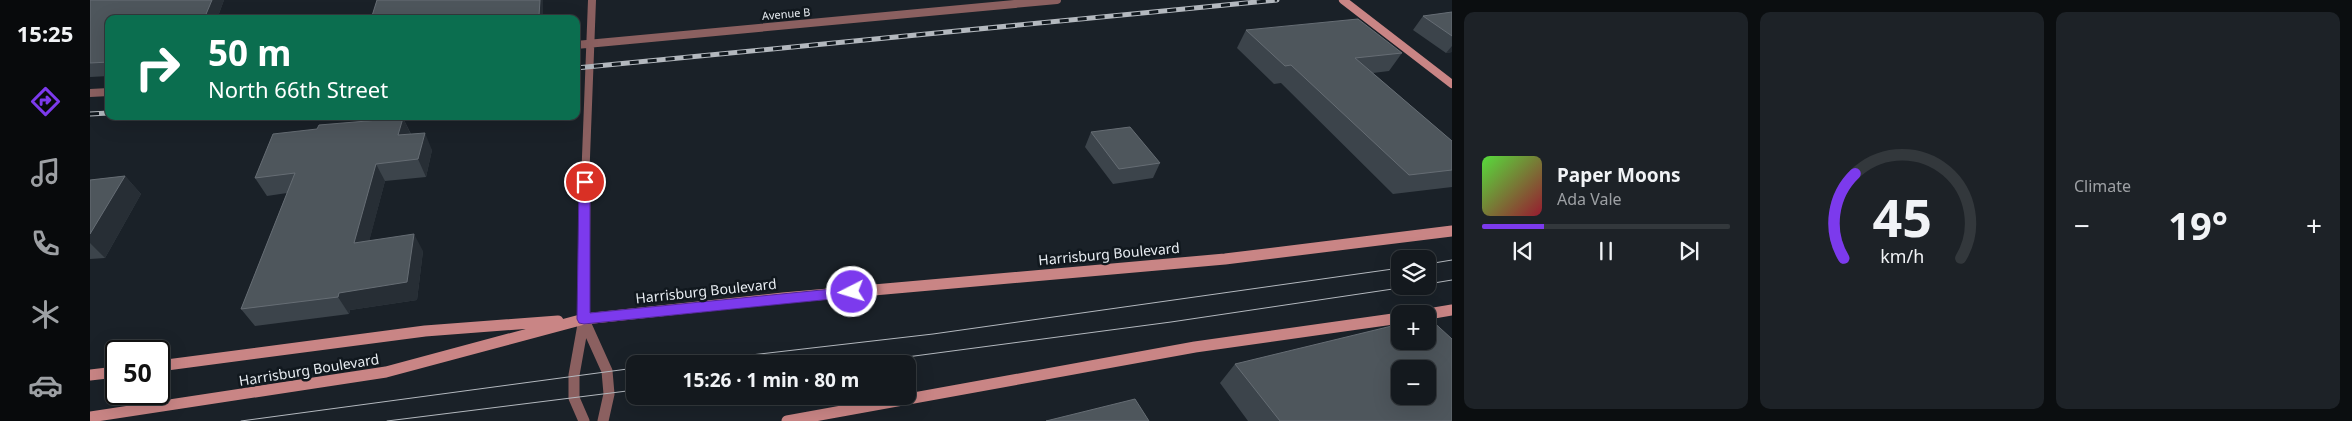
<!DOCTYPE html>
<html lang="en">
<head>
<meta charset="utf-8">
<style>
	:root { --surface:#14191e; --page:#1d2227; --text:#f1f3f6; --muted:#9da0a4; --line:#33383c; --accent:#7c3aed }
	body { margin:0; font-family:"Noto Sans",sans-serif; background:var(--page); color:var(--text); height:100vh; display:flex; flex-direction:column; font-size:19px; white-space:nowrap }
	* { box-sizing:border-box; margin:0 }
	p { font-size:16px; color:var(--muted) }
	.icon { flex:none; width:28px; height:28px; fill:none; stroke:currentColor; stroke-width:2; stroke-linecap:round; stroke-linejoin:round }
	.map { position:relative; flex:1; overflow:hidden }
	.panel { display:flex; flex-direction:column; gap:12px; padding:12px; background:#0b0e10; width:900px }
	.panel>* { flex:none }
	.hud { position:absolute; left:15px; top:15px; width:475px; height:105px; border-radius:10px; box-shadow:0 5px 20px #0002,0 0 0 1px var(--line); background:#0b6e4f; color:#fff; overflow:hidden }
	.tools { position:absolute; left:1301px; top:250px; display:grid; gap:10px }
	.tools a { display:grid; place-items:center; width:45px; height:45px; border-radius:10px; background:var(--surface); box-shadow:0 5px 20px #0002,0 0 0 1px var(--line); font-size:25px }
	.speed { position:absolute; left:15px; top:340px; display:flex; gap:10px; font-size:25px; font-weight:700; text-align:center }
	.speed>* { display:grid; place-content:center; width:65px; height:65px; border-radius:50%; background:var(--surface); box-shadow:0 5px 20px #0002,0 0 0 1px var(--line); line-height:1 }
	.speed .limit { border:2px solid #111; border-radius:8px; background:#fff; color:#111 }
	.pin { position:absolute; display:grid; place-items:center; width:42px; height:42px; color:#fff; margin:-21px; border:2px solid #fff; border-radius:50%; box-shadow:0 1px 5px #0007 }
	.me { position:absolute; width:55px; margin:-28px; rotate:265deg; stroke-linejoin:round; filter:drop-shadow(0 0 4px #0008) }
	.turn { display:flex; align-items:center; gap:18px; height:105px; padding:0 20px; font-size:22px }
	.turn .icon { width:65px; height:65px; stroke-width:2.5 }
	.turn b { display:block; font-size:35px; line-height:42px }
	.big { font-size:38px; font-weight:700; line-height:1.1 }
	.panel .card { flex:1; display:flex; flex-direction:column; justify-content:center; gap:8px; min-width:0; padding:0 18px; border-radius:10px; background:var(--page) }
	.panel .dial { align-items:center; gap:0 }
	.dial svg { height:130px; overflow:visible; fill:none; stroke:var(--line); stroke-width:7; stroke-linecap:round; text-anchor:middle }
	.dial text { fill:var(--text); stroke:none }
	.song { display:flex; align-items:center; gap:15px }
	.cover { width:60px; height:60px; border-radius:8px; background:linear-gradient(135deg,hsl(110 70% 55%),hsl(350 70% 35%)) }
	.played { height:5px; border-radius:2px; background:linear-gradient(90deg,var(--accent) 25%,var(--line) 25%) }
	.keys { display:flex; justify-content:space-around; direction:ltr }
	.heat { display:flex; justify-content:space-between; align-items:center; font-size:28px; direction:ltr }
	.panel .tiles { flex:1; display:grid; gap:12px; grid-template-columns:repeat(3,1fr) }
	.trip { position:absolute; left:536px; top:355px; width:290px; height:50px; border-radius:10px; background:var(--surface); box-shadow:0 5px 20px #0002,0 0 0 1px var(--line); font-weight:700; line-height:50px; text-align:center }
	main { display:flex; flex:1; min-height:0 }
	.dock { display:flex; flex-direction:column; width:90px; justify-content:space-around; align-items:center; background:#080a0c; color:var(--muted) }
	.dock .icon { width:35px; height:35px }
	.dock .active { color:var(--accent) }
	.dock b { font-size:22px; color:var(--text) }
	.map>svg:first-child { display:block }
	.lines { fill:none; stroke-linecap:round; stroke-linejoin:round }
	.street-far1 { stroke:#8b6060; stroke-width:8 }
	.street { stroke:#8b6060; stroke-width:11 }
	.secondary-far1 { stroke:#c98585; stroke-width:8 }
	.secondary { stroke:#c98585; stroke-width:11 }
	.tram { stroke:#b3b8be; stroke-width:1 }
	.rail-casing { stroke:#b3b8be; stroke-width:5 }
	.rail { stroke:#11181e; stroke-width:3; stroke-dasharray:9; stroke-linecap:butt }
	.wall { fill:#3c444b }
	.shaded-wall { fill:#272e35 }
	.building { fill:#4e565c; stroke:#666d74; fill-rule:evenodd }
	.route { fill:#7c3aed; stroke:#51269a }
	.labels { text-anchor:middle; stroke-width:5; stroke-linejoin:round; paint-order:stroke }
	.far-street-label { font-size:11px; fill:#e7ecf1; stroke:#11181e }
	.street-label { font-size:14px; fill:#e7ecf1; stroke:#11181e }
</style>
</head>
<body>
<main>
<nav class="dock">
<b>15:25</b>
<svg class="icon active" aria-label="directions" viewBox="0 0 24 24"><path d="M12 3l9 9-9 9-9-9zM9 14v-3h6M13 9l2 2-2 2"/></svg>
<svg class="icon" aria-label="music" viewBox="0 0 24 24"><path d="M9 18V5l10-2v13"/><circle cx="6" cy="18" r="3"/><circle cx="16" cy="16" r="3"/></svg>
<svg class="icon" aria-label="phone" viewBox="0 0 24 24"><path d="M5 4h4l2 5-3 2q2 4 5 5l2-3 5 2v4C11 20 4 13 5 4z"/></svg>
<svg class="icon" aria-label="climate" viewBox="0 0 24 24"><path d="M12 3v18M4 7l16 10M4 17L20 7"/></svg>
<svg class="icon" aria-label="car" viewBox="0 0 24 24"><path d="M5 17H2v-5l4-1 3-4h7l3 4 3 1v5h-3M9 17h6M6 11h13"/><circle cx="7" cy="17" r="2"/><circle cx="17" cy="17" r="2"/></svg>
</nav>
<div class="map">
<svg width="1362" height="421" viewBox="0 0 1362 421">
	<rect width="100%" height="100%" fill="#1a2128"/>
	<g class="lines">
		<path class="street-far1" d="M 486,45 L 967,0
			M 0,93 L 19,92
			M 495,183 L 502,0"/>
		<path class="street" d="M 494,320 L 517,371 L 519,394 L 513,421
			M 494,421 L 484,398 L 484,375 L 494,319 L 495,181"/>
		<path class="secondary-far1" d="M 1253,0 L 1362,84"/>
		<path class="secondary" d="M 1338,314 L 1362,310
			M 69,366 L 335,331 L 468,321
			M 0,375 L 26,372
			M 0,417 L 296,372 L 494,319 L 693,298 L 1135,259 L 1362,231
			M 697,421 L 1105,347 L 1310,318"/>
		<path class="tram" d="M 1338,264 L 1362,260
			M 1338,284 L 1362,280
			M 583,364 L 843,334 L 1310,268
			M 764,364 L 1081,322 L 1323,286
			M 151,421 L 545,368
			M 297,421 L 545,390"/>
		<defs>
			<path id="rail" d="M 486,68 L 1187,0
				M 0,114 L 19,113"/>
		</defs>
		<use href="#rail" class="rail-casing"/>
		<use href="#rail" class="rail"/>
	</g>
	<path class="wall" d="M 0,0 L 134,0 L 127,19 L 19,19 L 19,76 L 0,77 Z
		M 287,0 L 453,0 L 453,19 L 281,19 Z
		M 1362,12 L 1362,52 L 1356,53 L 1323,30 L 1333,16 Z
		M 1156,30 L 1312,53 L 1299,71 L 1283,73 L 1362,141 L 1362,187 L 1303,194 L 1191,83 L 1184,84 L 1147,48 Z
		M 313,118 L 321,134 L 342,150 L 336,177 L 295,181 L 279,241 L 333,251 L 327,300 L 260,310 L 259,314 L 165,326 L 151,309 L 197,193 L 177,196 L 165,178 L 227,129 Z
		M 1001,132 L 1070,163 L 1063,178 L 1023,184 L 995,147 Z
		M 35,176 L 51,194 L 15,258 L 0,259 L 0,180 Z
		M 1145,364 L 1362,421 L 1158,421 L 1130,383 Z"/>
	<path class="shaded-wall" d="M 122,0 L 134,0 L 127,19 L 114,19 Z
		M 450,0 L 453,0 L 453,19 L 450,19 L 449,16 Z
		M 1362,46 L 1362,52 L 1356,53 Z
		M 313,118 L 321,135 L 308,135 Z
		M 335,133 L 342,150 L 336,177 L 328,159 Z
		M 286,164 L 295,181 L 274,261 L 264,243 Z
		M 35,176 L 51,194 L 15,258 L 0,243 L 0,234 Z
		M 324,234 L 333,251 L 327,300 L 260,310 L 259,314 L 248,297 L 249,293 Z"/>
	<path class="building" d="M 0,0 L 122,0 L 114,19 L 19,19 L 19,62 L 0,63 Z
		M 287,0 L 450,0 L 449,16 L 416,19 L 281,19 Z
		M 1362,12 L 1362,36 L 1333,16 Z
		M 1268,19 L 1312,53 L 1265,58 L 1362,141 L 1362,170 L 1319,175 L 1201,65 L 1195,66 L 1156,30 Z
		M 313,118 L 308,135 L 335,133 L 328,159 L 286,164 L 264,243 L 324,234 L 317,282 L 249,293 L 248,297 L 151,309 L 205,173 L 165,178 L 183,134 L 227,129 L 229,125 Z
		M 1040,127 L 1070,163 L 1029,169 L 1001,132 Z
		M 35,176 L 0,234 L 0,180 Z
		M 1338,317 L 1362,339 L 1362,421 L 1190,421 L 1145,364 L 1310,324 L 1310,341 L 1338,341 ZM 1310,369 L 1338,369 L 1338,396 L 1310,396 Z
		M 1045,399 L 1059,421 L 956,421 Z"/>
	<path class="route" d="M 495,178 L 500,182 L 500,313 L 762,287 L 768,292 L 762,297 L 494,324 L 489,323 L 487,319 L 489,182 Z"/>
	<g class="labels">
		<g class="far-street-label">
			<text transform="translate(696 14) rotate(-5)" y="4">Avenue B</text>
		</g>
		<g class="street-label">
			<text transform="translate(1019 254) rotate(-5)" y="5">Harrisburg Boulevard</text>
			<text transform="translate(616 291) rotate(-6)" y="5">Harrisburg Boulevard</text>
			<text transform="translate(219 370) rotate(-9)" y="5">Harrisburg Boulevard</text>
		</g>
	</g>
</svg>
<div class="tools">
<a><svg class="icon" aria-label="layers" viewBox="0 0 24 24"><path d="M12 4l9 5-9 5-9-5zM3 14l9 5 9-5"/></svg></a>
<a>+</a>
<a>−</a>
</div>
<div class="speed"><div class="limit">50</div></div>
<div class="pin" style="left:495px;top:182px;background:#d93025"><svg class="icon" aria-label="arrive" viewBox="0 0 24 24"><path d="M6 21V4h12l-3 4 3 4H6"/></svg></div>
<svg class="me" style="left:762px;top:292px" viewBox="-20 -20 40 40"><circle r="17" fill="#7c3aed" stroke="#fff" stroke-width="3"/><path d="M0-11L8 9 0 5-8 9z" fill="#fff"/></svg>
<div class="trip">15:26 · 1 min · 80 m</div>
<div class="hud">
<div class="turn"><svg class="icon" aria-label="right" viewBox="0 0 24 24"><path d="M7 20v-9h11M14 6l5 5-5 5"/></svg><div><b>50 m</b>North 66th Street</div></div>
</div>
</div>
<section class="panel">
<div class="tiles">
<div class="card">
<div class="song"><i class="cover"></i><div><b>Paper Moons</b><p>Ada Vale</p></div></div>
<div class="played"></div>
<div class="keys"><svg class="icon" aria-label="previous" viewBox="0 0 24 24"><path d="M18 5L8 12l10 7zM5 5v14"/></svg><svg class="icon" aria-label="pause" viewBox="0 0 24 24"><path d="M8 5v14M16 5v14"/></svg><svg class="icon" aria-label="next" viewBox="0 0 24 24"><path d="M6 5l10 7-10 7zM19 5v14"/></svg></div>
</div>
<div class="card dial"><svg viewBox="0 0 100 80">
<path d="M14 69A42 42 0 1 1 86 69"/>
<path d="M14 69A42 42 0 0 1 21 17" stroke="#7c3aed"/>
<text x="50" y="56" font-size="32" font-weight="700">45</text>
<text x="50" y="72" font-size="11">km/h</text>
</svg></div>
<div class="card"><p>Climate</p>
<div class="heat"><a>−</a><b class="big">19°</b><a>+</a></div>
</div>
</div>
</section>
</main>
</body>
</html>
